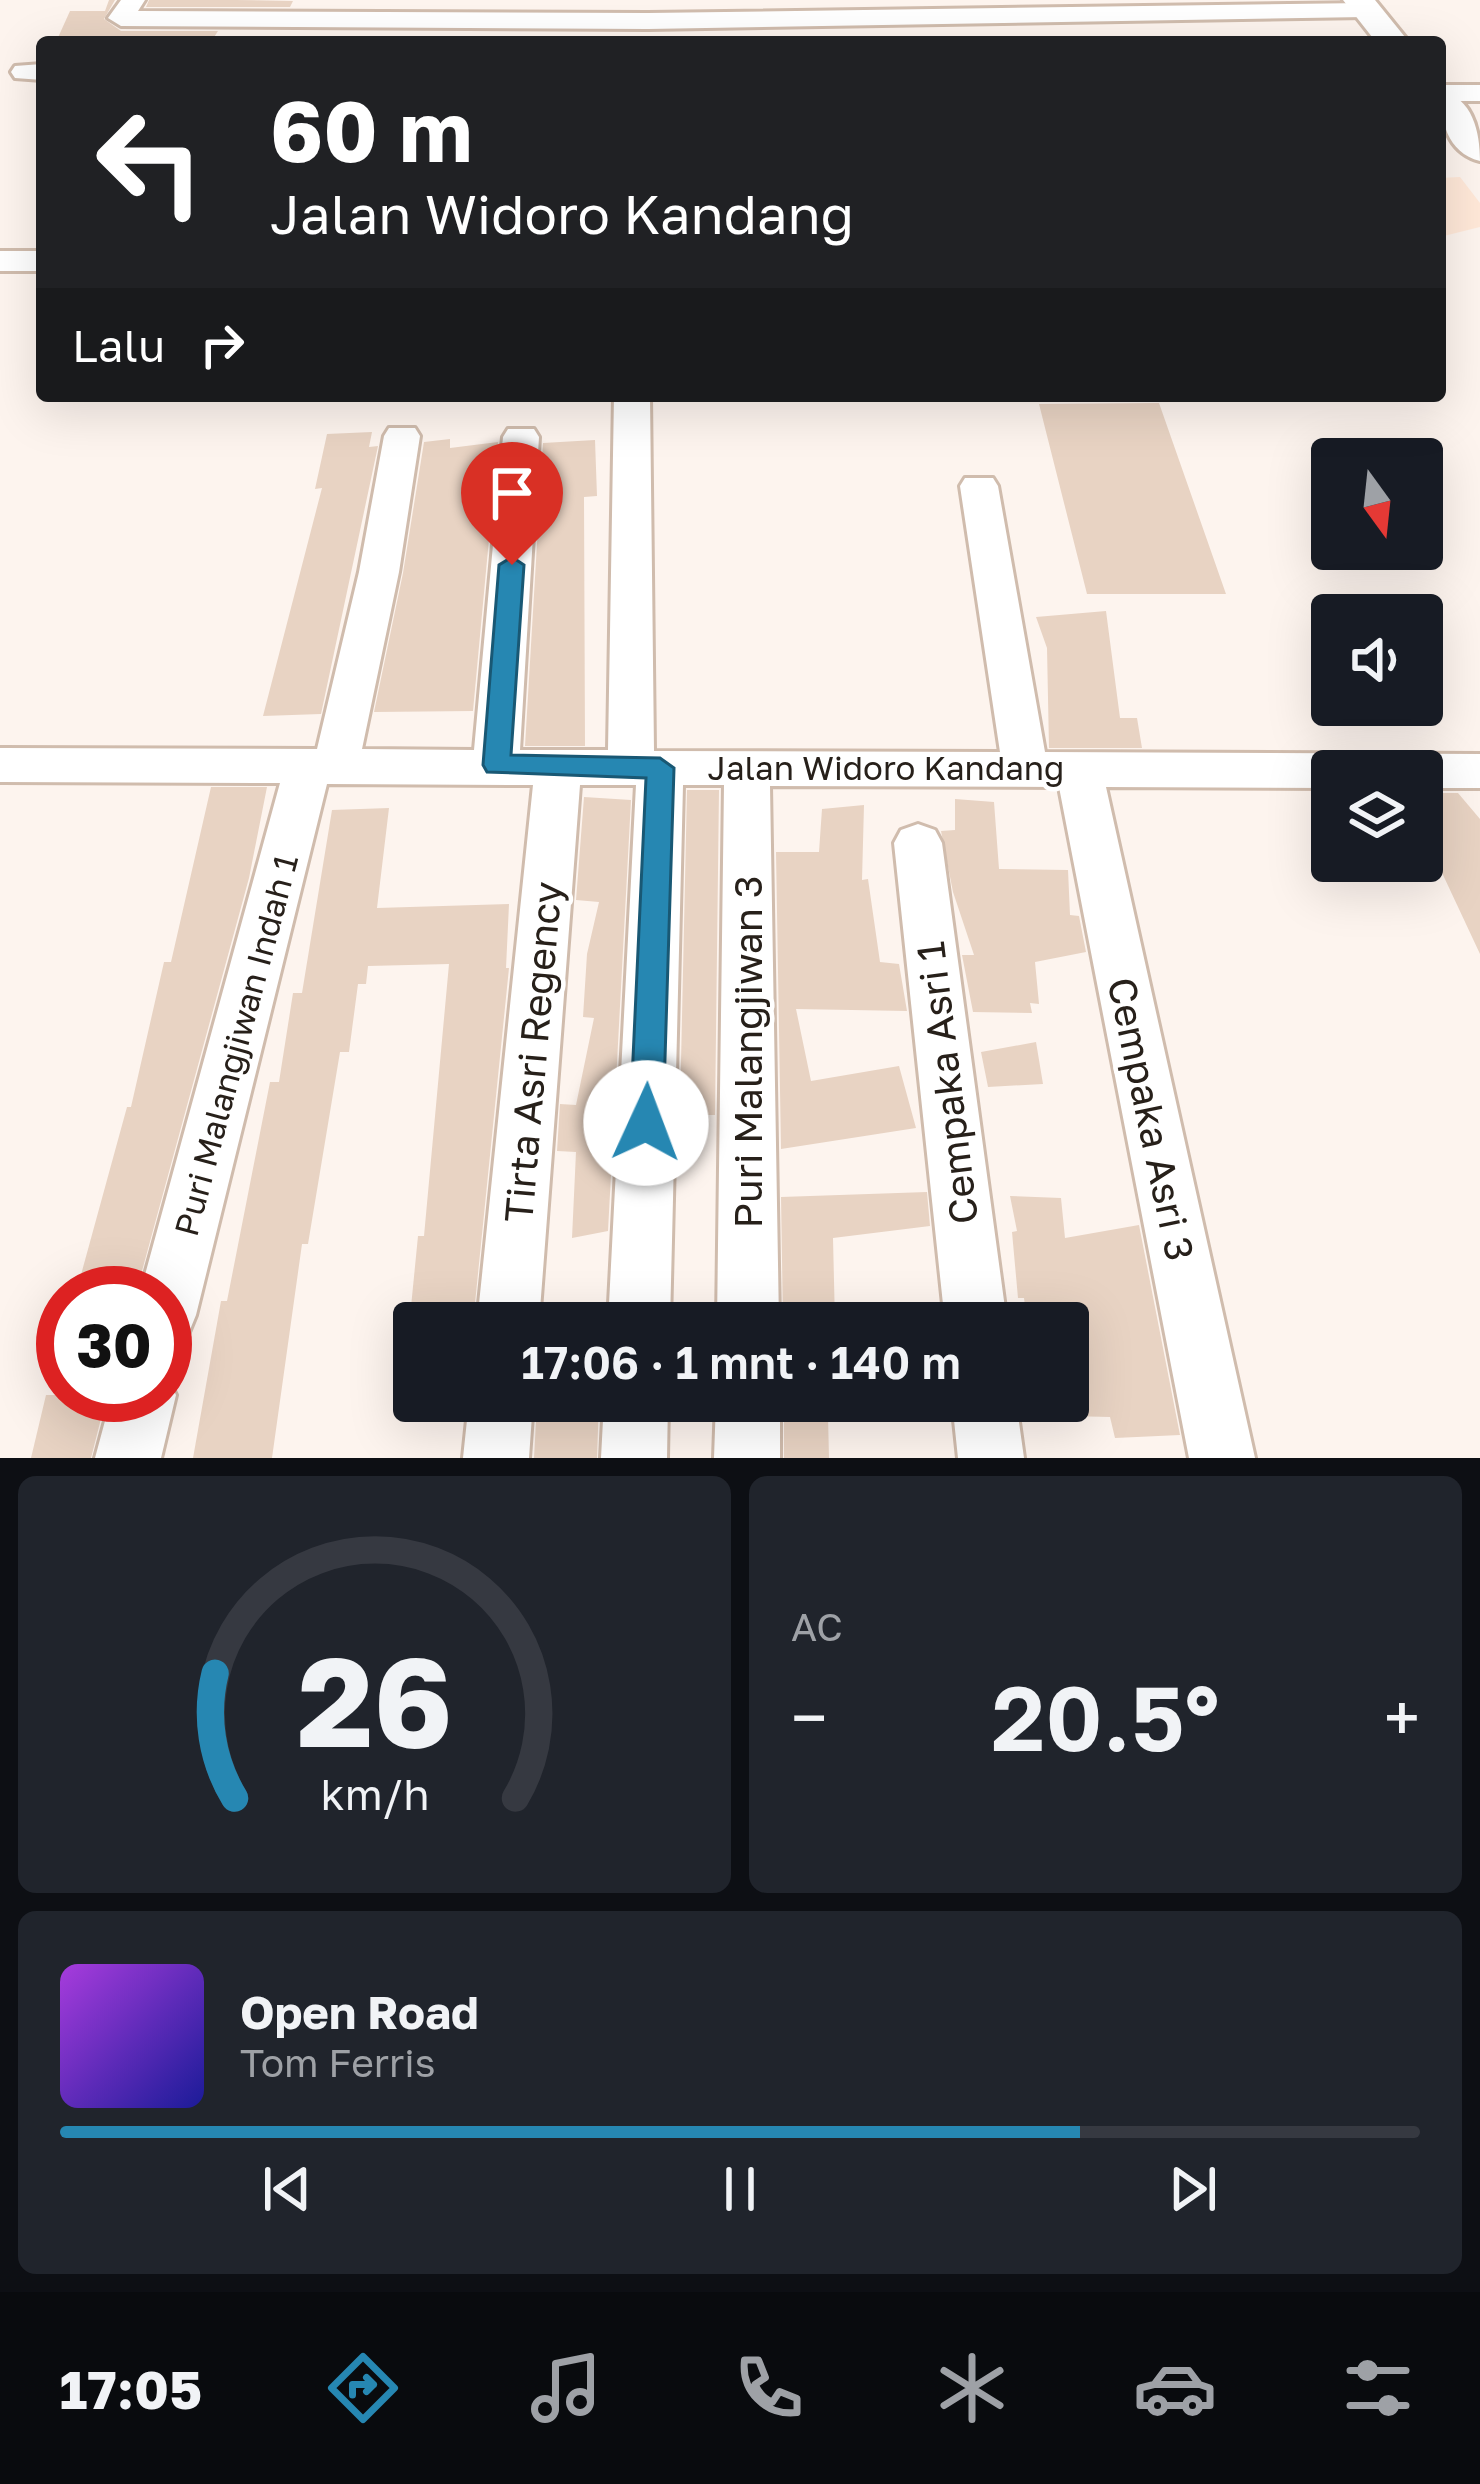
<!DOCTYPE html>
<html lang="id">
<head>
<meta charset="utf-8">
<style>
	:root { --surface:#171b24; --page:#20242c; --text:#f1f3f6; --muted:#9ea1a6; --line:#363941; --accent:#2687b2 }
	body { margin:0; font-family:"Golos Text",sans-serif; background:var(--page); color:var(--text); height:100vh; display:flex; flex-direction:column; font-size:45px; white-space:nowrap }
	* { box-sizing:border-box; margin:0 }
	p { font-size:39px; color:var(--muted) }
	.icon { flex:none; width:66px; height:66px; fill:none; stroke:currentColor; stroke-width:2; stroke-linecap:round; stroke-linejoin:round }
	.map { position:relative; height:1458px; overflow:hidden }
	.panel { display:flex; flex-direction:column; gap:18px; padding:18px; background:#0d0f14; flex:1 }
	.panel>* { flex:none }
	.top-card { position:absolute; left:36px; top:36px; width:1410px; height:366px; border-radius:12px; box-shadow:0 12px 48px #0002; background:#202124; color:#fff; overflow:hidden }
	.needle { width:78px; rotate:165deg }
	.buttons { position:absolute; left:1311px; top:438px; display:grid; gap:24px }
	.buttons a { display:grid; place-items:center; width:132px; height:132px; border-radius:12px; background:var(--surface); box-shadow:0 12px 48px #0002; font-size:60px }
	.speed { position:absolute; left:36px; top:1266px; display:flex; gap:24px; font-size:60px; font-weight:700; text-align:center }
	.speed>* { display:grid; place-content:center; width:156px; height:156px; border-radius:50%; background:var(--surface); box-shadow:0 12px 48px #0002; line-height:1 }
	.speed .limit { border:18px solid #d22; background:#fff; color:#111 }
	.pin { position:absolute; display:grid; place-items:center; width:102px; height:102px; color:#fff; margin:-123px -51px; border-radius:50% 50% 50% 0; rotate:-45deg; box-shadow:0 0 12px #0007 }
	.pin .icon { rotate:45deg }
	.me { position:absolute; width:132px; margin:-66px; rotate:2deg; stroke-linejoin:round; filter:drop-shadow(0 0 9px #0008) }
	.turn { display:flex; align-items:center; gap:42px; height:252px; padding:0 36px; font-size:54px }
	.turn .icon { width:156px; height:156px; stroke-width:2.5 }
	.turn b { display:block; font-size:84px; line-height:102px }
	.then { display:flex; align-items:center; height:114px; padding:0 36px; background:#0003; gap:24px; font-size:45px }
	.big { font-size:90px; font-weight:600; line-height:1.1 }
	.panel .tile { flex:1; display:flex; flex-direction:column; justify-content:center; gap:18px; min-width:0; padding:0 42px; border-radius:18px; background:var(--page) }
	.panel .dial { align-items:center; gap:0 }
	.dial svg { height:312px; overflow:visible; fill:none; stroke:var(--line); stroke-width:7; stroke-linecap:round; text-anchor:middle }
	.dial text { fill:var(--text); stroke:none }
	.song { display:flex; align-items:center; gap:36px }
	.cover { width:144px; height:144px; border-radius:18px; background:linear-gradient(135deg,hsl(280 70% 55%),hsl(240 70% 35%)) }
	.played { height:12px; border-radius:6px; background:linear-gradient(90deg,var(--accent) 75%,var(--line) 75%) }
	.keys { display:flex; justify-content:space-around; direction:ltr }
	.heat { display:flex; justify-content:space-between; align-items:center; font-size:66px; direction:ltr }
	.panel .tiles { flex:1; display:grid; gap:18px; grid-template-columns:1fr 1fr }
	.tile:last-child { grid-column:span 2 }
	.trip { position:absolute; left:393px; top:1302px; width:696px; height:120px; border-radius:12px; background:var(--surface); box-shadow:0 12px 48px #0002; font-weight:600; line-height:120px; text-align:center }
	.tabs { display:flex; height:192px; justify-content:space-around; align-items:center; background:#090b0e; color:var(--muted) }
	.tabs .icon { width:84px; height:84px }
	.tabs .current { color:var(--accent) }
	.tabs b { font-size:54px; color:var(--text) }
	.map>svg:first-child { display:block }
	.built { fill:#ffe8d8 }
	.building { fill:#e8d3c3 }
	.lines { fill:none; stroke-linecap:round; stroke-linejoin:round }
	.minor-casing { stroke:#d0bcad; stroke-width:6 }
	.major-casing { stroke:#d0bcad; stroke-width:6 }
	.minor { fill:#fff; fill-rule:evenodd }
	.major { fill:#fff; fill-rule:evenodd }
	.route { fill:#2687b2; stroke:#195874; stroke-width:3 }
	.labels { text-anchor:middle; stroke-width:9; stroke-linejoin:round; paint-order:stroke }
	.street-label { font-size:33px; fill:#27201a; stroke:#fff }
	.near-street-label { font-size:39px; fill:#27201a; stroke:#fff }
</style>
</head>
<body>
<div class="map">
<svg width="1480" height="1458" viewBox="0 0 1480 1458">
	<rect width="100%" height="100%" fill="#fdf4ee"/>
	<path class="built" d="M 1460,177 L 1480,203 L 1480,227 L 1440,237 L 1440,178 Z"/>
	<path class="building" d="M 109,0 L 115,0 L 104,19 L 121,31 L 237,31 L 218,31 L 211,42 L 56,42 L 70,11 L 105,11 Z
		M 149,0 L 235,0 L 293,1 L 290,7 L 146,7 Z
		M 1159,403 L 1226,594 L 1087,594 L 1039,404 Z
		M 372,432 L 369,447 L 378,446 L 321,714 L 263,716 L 322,488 L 315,489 L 327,434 Z
		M 450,439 L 450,448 L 498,442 L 473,711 L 374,712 L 403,573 L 424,442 Z
		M 595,440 L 597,496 L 584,497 L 585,746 L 525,746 L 543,443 Z
		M 1106,611 L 1120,718 L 1137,718 L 1142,748 L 1049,748 L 1047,648 L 1036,617 Z
		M 211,787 L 267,787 L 249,878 L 136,1293 L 76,1293 L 127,1107 L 131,1107 L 164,962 L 171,962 Z
		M 687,790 L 719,790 L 715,1115 L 703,1115 L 698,1154 L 679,1153 Z
		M 1422,793 L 1458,793 L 1480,819 L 1480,954 L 1422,830 Z
		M 584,797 L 631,800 L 608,1231 L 572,1238 L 576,1152 L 557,1151 L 560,1104 L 576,1105 L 594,1018 L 583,1017 L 587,954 L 599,902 L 576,900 Z
		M 955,799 L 994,802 L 999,869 L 1068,870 L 1070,915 L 1079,916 L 1086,952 L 1035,962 L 1039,1004 L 1030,1003 L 1032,1013 L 973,1012 L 962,955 L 974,955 L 953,892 L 941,831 L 955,830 Z
		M 864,805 L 862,880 L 868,879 L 880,962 L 899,964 L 907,1011 L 796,1009 L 811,1081 L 899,1066 L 916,1128 L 781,1149 L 776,852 L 819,852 L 822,809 Z
		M 389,808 L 377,908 L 509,904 L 506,968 L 509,968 L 474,1313 L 410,1317 L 418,1236 L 424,1236 L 449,964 L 368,966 L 366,984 L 358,984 L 349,1052 L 340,1052 L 308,1244 L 302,1244 L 272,1458 L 193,1458 L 221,1301 L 227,1301 L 270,1082 L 279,1082 L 293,993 L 302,993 L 332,810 Z
		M 1036,1042 L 1043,1084 L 988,1087 L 981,1052 Z
		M 927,1192 L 930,1226 L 833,1238 L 835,1323 L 783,1323 L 781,1197 Z
		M 1010,1196 L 1061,1198 L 1065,1238 L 1139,1225 L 1180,1435 L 1115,1438 L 1110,1417 L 1068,1416 L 1068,1323 L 1027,1323 L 1024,1298 L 1018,1298 L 1012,1232 L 1017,1231 Z
		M 46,1395 L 107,1395 L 91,1458 L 31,1458 Z
		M 599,1401 L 597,1458 L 534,1458 L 537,1403 Z
		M 784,1416 L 828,1416 L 829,1458 L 784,1458 Z"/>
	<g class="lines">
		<defs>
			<path id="minor" d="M 121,0 L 145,0 L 138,11 L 648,13 L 1366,3 L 1378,10 L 1366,17 L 648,29 L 121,26 L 108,18 Z
				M 42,64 L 42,80 L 15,78 L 11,72 L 15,66 Z
				M 1440,85 L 1480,85 L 1480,101 L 1440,101 Z
				M 0,251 L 42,251 L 42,271 L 0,271 Z
				M 614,396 L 650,396 L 654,751 L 1000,752 L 960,486 L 965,478 L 993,478 L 998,486 L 1045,752 L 1480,754 L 1480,788 L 1422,788 L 1422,771 L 1332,771 L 1332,788 L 1106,787 L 1255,1458 L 1189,1458 L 1059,787 L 770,786 L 779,1323 L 717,1323 L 724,785 L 683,785 L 670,1323 L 608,1323 L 636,785 L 580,785 L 539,1323 L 477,1323 L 533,785 L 327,784 L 196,1315 L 187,1337 L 165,1346 L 165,1293 L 140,1293 L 280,783 L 0,782 L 0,748 L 317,749 L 359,572 L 384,436 L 389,428 L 415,428 L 420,436 L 399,572 L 362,749 L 474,750 L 503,437 L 508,429 L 534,429 L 539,437 L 520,750 L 608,750 Z
				M 918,824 L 935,830 L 942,843 L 1007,1323 L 945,1323 L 894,843 L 901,830 Z
				M 165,1372 L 176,1395 L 161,1458 L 95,1458 L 112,1395 L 165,1395 Z
				M 469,1401 L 533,1401 L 529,1458 L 463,1458 Z
				M 604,1401 L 668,1401 L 667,1458 L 601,1458 Z
				M 716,1401 L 780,1401 L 780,1458 L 714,1458 Z
				M 952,1401 L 1016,1401 L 1024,1458 L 958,1458 Z"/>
			<path id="major" d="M 1343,0 L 1375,0 L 1409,42 L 1376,42 Z
				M 1440,90 C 1473,98 1480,132 1480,161 C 1447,153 1440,119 1440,90 Z"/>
		</defs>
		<use href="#minor" class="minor-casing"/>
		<use href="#major" class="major-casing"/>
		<use href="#minor" class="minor"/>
		<use href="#major" class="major"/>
	</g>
	<path class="route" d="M 512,557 L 524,565 L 511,755 L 660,758 L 674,768 L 663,1123 L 659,1134 L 646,1139 L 634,1134 L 630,1123 L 646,778 L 487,772 L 483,765 L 499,565 Z"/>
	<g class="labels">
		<g class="street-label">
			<text x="886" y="780">Jalan Widoro Kandang</text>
			<text transform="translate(236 1045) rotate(-75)" y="12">Puri Malangjiwan Indah 1</text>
		</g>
		<g class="near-street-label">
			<text transform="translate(533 1052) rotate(-85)" y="14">Tirta Asri Regency</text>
			<text transform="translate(748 1052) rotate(-90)" y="14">Puri Malangjiwan 3</text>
			<text transform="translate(947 1083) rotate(-97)" y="14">Cempaka Asri 1</text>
			<text transform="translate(1151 1119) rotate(78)" y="14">Cempaka Asri 3</text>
		</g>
	</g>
</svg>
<div class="buttons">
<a><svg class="needle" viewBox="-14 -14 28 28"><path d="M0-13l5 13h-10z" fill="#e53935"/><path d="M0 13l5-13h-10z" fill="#9ea1a6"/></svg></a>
<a><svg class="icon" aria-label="sound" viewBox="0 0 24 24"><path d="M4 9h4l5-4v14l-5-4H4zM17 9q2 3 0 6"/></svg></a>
<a><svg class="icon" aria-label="layers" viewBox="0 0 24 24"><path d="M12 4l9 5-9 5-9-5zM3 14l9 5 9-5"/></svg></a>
</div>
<div class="speed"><div class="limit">30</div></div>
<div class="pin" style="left:512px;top:565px;background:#d93025"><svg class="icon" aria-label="arrive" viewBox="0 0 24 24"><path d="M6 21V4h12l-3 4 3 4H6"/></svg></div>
<svg class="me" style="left:646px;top:1123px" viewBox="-20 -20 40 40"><circle r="19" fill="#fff"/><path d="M0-13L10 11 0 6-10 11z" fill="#2687b2"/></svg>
<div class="trip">17:06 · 1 mnt · 140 m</div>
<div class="top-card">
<div class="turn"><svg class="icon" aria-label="left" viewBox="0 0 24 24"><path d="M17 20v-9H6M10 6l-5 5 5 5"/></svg><div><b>60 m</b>Jalan Widoro Kandang</div></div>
<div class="then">Lalu<svg class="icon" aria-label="right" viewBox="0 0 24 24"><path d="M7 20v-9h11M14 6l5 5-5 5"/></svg></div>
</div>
</div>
<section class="panel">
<div class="tiles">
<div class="tile dial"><svg viewBox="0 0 100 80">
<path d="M14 69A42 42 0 1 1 86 69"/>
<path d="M14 69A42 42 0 0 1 9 37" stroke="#2687b2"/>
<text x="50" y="56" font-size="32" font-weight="700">26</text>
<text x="50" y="72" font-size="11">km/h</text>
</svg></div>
<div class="tile"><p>AC</p>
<div class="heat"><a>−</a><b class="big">20.5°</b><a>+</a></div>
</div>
<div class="tile">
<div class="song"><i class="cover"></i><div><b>Open Road</b><p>Tom Ferris</p></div></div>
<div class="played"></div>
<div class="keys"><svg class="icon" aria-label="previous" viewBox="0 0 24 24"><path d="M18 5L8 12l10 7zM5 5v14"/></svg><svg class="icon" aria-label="pause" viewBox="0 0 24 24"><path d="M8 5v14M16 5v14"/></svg><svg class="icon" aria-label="next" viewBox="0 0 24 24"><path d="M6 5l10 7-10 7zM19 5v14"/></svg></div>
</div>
</div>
</section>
<nav class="tabs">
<b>17:05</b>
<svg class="icon current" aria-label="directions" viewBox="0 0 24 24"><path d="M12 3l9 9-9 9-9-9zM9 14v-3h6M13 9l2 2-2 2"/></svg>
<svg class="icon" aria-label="music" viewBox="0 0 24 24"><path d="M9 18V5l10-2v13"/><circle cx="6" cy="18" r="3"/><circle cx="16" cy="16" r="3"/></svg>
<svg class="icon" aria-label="phone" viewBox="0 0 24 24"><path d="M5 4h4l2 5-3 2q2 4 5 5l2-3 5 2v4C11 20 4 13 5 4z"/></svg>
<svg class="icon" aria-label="climate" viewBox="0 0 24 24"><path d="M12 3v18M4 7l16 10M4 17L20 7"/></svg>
<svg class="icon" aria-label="car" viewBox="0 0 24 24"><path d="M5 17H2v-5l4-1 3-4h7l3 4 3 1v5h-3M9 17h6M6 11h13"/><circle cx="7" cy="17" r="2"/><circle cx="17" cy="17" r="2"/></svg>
<svg class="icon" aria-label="filters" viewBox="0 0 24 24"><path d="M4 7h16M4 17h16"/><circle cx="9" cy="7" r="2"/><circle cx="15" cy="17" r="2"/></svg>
</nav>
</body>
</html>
